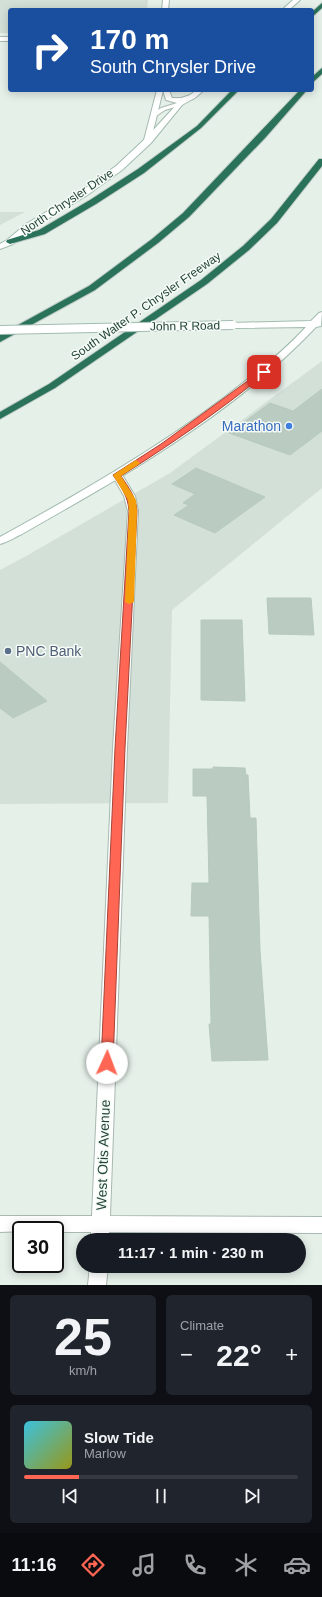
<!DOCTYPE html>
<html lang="en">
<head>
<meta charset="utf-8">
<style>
	:root { --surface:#171b24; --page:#20242c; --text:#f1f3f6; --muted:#9ea1a6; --line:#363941; --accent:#ff6754 }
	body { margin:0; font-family:Helvetica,sans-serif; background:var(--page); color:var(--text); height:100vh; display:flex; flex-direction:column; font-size:15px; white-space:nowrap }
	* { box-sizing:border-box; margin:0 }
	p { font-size:13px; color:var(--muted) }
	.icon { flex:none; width:22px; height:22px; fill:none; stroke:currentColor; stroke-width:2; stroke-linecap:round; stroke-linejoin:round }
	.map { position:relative; height:1285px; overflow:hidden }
	.details { display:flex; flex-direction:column; gap:10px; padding:10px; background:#0d0f14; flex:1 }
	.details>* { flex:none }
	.banner { position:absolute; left:8px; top:8px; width:306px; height:84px; border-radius:4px; box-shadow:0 2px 10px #0003; background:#1a4fa0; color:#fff; overflow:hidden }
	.speed { position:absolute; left:12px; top:1221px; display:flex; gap:8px; font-size:20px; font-weight:700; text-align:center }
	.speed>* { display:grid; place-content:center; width:52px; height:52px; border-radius:50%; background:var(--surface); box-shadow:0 2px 10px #0003; line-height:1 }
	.speed .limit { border:2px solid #111; border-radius:6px; background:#fff; color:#111 }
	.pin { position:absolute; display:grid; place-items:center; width:34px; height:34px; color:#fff; margin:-17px; border-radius:8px; box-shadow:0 2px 6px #0006 }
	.me { position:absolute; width:44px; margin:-22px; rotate:2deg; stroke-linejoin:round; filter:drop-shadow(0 0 3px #0008) }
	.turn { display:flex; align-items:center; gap:14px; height:84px; padding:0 16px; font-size:18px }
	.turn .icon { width:52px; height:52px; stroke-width:2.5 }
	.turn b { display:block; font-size:28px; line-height:34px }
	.big { font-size:30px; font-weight:800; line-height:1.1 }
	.details .widget { flex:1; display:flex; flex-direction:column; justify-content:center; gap:6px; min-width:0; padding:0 14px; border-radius:6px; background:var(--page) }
	.details .dial { align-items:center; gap:0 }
	.dial b { font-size:52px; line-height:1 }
	.song { display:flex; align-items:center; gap:12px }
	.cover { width:48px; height:48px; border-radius:6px; background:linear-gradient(135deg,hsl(190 70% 55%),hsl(60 70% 35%)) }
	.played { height:4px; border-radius:2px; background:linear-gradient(90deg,var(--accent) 20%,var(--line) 20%) }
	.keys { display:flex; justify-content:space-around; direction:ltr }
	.heat { display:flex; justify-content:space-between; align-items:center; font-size:22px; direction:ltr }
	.details .tiles { flex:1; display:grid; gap:10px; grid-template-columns:1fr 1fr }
	.widget:last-child { grid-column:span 2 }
	.trip { position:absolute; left:76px; top:1233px; width:230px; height:40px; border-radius:20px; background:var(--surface); box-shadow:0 2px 10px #0003; font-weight:800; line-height:40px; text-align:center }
	.tabs { display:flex; height:64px; justify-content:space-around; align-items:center; background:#090b0e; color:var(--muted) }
	.tabs .icon { width:28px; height:28px }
	.tabs .current { color:var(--accent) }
	.tabs b { font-size:18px; color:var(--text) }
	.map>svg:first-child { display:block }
	.built { fill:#d3e0d8 }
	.building { fill:#bacbc2; stroke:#b7cabf }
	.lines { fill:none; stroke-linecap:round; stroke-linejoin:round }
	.minor-casing { stroke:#a7b9b0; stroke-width:2 }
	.tertiary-casing { stroke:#a7b9b0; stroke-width:2 }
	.secondary-casing { stroke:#a2bcb0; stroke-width:2 }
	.motorway-casing { stroke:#c1cbc7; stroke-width:2 }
	.minor { fill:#fff; fill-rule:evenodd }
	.tertiary { fill:#fff; fill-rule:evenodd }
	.secondary { fill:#fff; fill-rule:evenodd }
	.motorway { fill:#2a735a; fill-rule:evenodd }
	.secondary-bridge-casing { stroke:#a2bcb0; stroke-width:10; stroke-linecap:butt }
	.secondary-bridge { stroke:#fff; stroke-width:8 }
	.route { fill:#ff6754; stroke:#a64337 }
	.slow { fill:#f59e0b }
	.shop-dot { fill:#3f7fe0; stroke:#f6fbf8; stroke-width:1.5 }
	.service-dot { fill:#5c6f8a; stroke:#f6fbf8; stroke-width:1.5 }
	.labels { text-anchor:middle; stroke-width:3; stroke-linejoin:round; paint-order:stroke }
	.far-street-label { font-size:12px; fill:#224436; stroke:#f6fbf8 }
	.shop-label { font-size:14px; fill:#366cbe; stroke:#f6fbf8; text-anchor:end }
	.service-label { font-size:14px; fill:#4e5e75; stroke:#f6fbf8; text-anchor:start }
	.street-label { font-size:14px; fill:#224436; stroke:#f6fbf8 }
</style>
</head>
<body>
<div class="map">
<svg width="322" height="1285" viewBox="0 0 322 1285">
	<rect width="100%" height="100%" fill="#e5f0e9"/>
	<path class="built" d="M 0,0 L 148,0 L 147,10 L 10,10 L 10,33 L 0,33 Z
		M 0,212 L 25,212 L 0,225 Z
		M 322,361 L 322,488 L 172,610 L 168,803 L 0,804 L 0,570 L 28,555 L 170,473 Z"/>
	<path class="building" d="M 322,389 L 322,431 L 290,455 L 229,433 L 270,403 L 293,411 Z
		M 196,468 L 265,497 L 215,533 L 174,515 L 189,505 L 183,503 L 195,494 L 172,484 Z
		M 267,598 L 311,598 L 314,635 L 269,634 Z
		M 201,620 L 242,620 L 245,701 L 201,700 Z
		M 0,662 L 47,701 L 13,718 L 0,708 Z
		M 213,767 L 245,768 L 246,775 L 248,775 L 250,818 L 256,818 L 260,950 L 268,1060 L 212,1061 L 209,1024 L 211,1024 L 209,916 L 191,916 L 192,883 L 209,883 L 207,796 L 193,796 L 193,769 L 213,769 Z"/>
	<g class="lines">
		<defs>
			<path id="minor" d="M 163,0 L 169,0 L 168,10 L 162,10 Z
				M 0,37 L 10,37 L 10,41 L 0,41 Z
				M 163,90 L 169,90 L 172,98 L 181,98 L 194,94 L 197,96 L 193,99 L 182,102 L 183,104 L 182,105 L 165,110 L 156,116 L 152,116 L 152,114 L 161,108 L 177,103 L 166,100 Z
				M 117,472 L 121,473 L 135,496 L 138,511 L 127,748 L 110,1216 L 322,1217 L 322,1233 L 109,1232 L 109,1240 L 91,1240 L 91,1232 L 55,1232 L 55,1230 L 0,1232 L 0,1216 L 92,1216 L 113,748 L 128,511 L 124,496 L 112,475 Z
				M 90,1266 L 108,1266 L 106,1285 L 88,1285 Z"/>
			<path id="tertiary" d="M 157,90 L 163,90 L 151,140 L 145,148 L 139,148 L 138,146 L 144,140 Z"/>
			<path id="secondary" d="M 293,0 L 300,0 L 289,10 L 282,10 Z
				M 197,90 L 204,90 L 196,97 L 182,105 L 151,143 L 122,170 L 86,196 L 32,228 L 13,244 L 0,249 L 0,244 L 7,240 L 26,224 L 80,192 L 116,166 L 145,139 L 178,103 Z
				M 322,312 L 321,326 L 316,327 C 247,400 151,461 64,510 C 50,518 36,526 22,534 C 15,537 8,542 0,544 L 0,537 C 78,494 155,450 226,396 C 254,375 282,353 306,327 L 233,328 L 230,327 L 229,325 L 230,323 L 311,321 L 319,313 Z"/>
			<path id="motorway" d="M 322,3 L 322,8 L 312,17 L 312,12 Z
				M 322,68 L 322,74 L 312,83 L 312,77 Z
				M 232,90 L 239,90 L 201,128 L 144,173 L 96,204 L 45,234 L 10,244 L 6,242 L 7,240 L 39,230 L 90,200 L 138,169 L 197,126 Z
				M 300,90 L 307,90 L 265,138 L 189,217 L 158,243 L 95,290 L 0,342 L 0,335 L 89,286 L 152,239 L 183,213 Z
				M 319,159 L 322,159 L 322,166 L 277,223 L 249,250 L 207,284 L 55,388 L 0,419 L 0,412 L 49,384 L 201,280 L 243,246 L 271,219 Z"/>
		</defs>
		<use href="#minor" class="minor-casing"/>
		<use href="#tertiary" class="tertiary-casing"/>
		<use href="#secondary" class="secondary-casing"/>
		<use href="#motorway" class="motorway-casing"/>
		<use href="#minor" class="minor"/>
		<use href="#tertiary" class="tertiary"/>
		<use href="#secondary" class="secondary"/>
		<use href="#motorway" class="motorway"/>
		<defs>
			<path id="secondary-bridge" d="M 0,330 L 233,325"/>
		</defs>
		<use href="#secondary-bridge" class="secondary-bridge-casing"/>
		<use href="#secondary-bridge" class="secondary-bridge"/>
	</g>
	<path class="route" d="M 264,369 L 266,370 L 266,373 C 220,411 171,444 121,476 C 129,488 136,497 137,511 L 125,748 L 113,1063 L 111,1066 L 107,1068 L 103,1066 L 101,1063 L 115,748 L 129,511 C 128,496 121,487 113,475 L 161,444 Z"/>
	<path class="slow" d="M 136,460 L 140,463 L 139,464 L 121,476 L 136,500 L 137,511 L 134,602 L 129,604 L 125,602 L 129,511 L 128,500 L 113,475 Z"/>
	<circle class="shop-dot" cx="289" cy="426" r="4"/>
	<circle class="service-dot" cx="8" cy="651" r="4"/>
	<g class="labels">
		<g class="far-street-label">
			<text transform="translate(67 202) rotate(-34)" y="4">North Chrysler Drive</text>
			<text transform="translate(146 306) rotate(-35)" y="4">South Walter P. Chrysler Freeway</text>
			<text transform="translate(185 326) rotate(-1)" y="4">John R Road</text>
		</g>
		<g class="shop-label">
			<text x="281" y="431">Marathon</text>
		</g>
		<g class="service-label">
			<text x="16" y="656">PNC Bank</text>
		</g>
		<g class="street-label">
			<text transform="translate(103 1155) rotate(-88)" y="5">West Otis Avenue</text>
		</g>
	</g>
</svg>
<div class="speed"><div class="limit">30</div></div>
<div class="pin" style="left:264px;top:372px;background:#d93025"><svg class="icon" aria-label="arrive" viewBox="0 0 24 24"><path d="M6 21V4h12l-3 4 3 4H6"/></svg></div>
<svg class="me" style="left:107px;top:1063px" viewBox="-20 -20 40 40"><circle r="19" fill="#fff"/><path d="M0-13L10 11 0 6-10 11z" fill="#ff6754"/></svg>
<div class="trip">11:17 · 1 min · 230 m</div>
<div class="banner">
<div class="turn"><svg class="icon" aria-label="right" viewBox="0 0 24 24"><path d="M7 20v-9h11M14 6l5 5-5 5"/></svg><div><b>170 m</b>South Chrysler Drive</div></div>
</div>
</div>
<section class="details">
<div class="tiles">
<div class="widget dial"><b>25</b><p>km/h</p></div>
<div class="widget"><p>Climate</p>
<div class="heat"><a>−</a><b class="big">22°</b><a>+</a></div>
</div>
<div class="widget">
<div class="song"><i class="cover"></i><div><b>Slow Tide</b><p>Marlow</p></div></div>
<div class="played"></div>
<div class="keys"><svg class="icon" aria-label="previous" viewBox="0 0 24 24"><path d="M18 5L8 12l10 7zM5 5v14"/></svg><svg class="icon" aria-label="pause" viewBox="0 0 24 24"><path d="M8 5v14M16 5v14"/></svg><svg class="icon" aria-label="next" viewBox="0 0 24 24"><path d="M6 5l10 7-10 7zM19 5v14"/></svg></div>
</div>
</div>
</section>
<nav class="tabs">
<b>11:16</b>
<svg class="icon current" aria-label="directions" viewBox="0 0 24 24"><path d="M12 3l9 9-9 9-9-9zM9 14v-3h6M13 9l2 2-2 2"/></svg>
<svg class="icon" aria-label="music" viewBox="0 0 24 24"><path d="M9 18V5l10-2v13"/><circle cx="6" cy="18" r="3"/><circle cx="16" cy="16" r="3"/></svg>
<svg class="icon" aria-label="phone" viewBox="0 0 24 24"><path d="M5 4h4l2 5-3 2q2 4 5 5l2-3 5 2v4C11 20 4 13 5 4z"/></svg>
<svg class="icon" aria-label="climate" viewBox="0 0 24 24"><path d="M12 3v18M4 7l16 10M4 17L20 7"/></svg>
<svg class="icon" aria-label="car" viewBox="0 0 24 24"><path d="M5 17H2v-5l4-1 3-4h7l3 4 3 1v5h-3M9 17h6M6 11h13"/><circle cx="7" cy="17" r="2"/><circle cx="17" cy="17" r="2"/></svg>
</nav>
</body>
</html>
